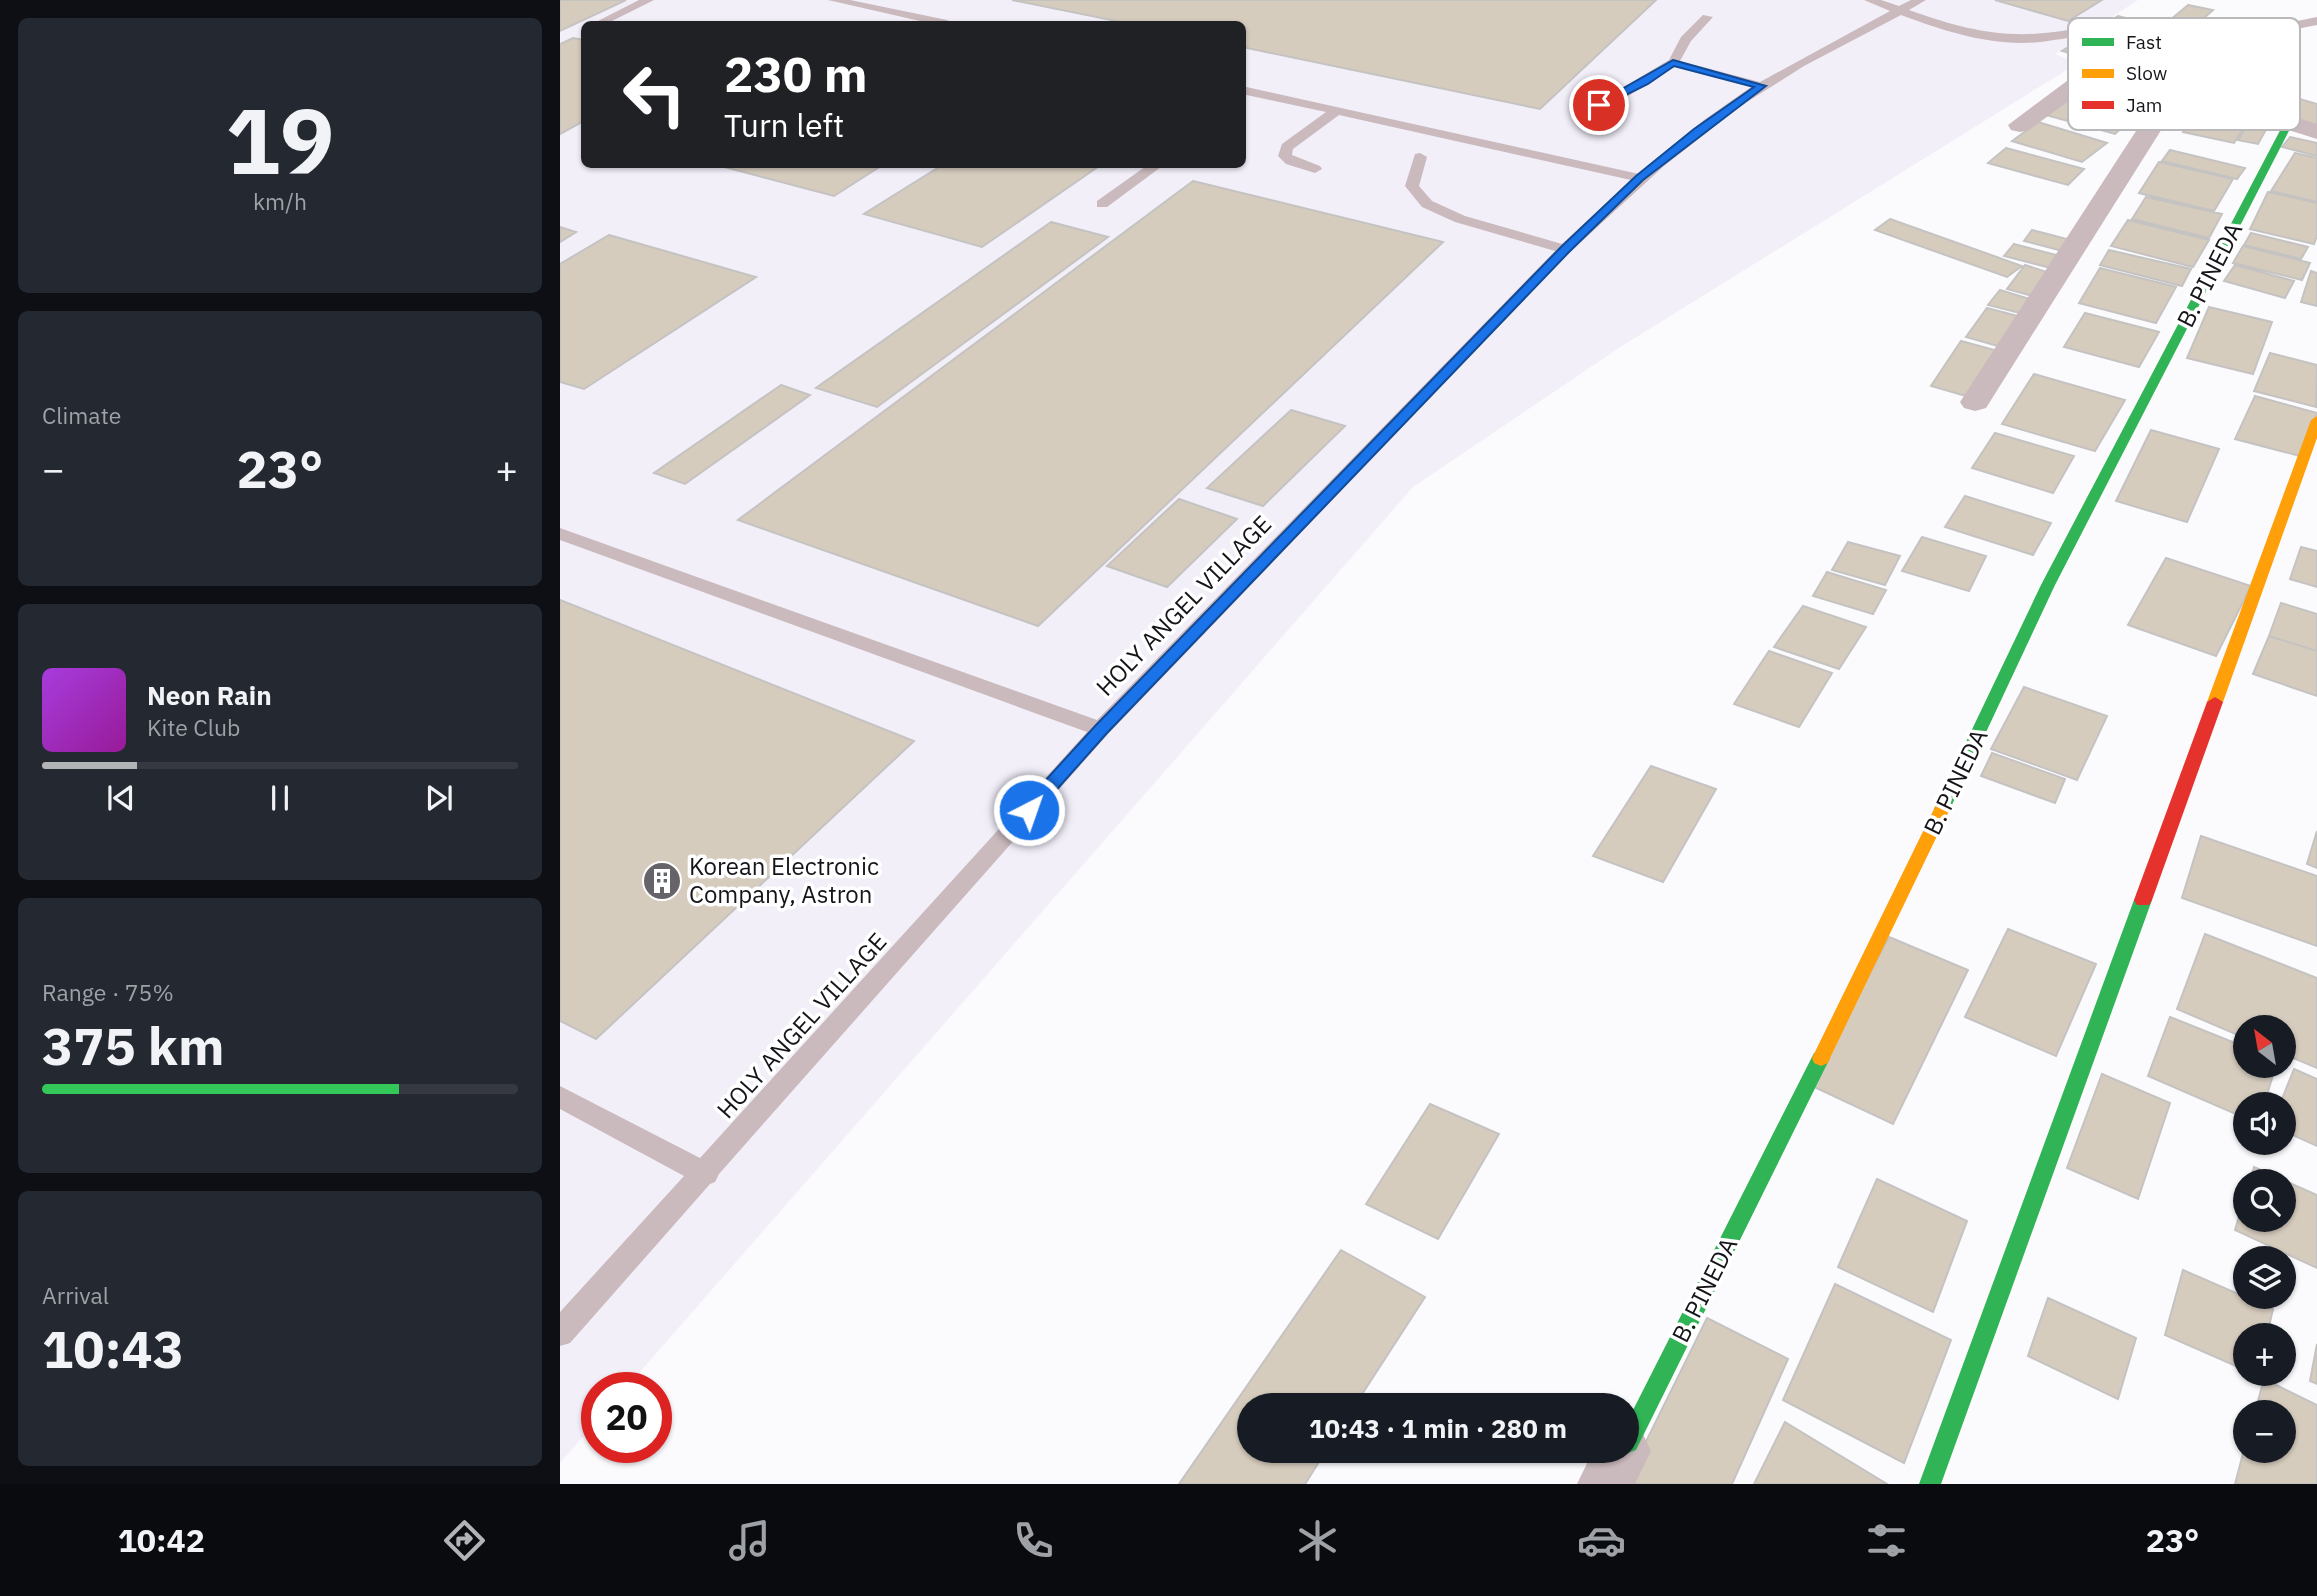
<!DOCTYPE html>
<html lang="en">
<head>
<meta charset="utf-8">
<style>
	:root { --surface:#171b24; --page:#242831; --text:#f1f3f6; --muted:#9ea1a6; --line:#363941; --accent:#b2b3b7 }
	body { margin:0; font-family:"IBM Plex Sans",sans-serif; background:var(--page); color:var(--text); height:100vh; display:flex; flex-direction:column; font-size:26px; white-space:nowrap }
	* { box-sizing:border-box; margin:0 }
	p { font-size:23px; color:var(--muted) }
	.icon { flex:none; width:38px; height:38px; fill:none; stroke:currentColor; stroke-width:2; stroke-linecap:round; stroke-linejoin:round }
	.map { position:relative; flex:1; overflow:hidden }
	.panel { display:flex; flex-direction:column; gap:18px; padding:18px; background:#0d0f14; width:560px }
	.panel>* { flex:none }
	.guide { position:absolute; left:21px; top:21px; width:665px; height:147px; border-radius:10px; box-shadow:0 2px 5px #0004; background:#202124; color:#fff; overflow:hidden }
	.needle { width:46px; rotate:329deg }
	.buttons { position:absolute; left:1673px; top:1015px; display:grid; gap:14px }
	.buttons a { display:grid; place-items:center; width:63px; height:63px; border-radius:50%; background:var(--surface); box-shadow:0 2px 5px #0004; font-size:35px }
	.speed { position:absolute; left:21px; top:1372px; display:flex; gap:14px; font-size:35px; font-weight:700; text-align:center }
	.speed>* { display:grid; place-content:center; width:91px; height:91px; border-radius:50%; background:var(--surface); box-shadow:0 2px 5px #0004; line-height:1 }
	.speed .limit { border:10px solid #d22; background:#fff; color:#111 }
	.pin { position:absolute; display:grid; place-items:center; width:60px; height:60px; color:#fff; margin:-30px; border:4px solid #fff; border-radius:50%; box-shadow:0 2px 7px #0007 }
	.me { position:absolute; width:77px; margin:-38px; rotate:41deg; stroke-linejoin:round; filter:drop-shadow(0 0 5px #0008) }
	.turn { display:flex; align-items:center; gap:24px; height:147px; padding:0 28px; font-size:32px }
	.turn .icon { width:91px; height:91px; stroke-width:2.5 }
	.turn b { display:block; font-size:49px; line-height:60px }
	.big { font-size:52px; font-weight:700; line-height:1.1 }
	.panel .card { flex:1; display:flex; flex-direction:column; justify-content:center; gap:10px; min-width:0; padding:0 24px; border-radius:10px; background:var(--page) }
	.panel .dial { align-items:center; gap:0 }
	.dial b { font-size:91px; line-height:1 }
	.song { display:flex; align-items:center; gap:21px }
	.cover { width:84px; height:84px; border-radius:10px; background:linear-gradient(135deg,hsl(280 70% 55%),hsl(300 70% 35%)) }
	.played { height:7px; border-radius:4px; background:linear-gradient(90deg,var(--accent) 20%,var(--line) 20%) }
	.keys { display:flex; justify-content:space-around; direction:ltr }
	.heat { display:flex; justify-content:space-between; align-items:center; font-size:38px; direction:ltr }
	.charge { height:10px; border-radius:5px; background:linear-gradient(90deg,#34c759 75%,var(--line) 0) }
	.trip { position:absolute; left:677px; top:1393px; width:402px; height:70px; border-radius:35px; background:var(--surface); box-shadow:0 2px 5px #0004; font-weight:700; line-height:70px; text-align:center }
	.tabs { display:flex; height:112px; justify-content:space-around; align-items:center; background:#090b0e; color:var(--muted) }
	.tabs .icon { width:49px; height:49px }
	.tabs .selected { color:var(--accent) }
	.tabs b { font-size:32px; color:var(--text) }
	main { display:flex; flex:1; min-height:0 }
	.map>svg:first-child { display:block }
	.built { fill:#f2eff9; fill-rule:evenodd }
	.building { fill:#d6ccbe; stroke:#c5c2c2; stroke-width:2 }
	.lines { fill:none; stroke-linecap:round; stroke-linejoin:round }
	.lane { fill:#cab9bd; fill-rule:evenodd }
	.street { fill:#cab9bd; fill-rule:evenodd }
	.fast { fill:#30b455; fill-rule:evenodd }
	.slow { fill:#ff9f0a; fill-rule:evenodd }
	.jam { fill:#e5322d; fill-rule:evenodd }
	.route { fill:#1a73e8; stroke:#114b97; stroke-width:2 }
	.labels { text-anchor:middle; stroke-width:7; stroke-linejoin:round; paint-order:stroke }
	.street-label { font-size:24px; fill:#151419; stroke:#fff }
	.poi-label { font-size:24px; fill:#151419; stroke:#fff; text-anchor:start }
	.key { fill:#fff; stroke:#b9b8ba; stroke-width:2 }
	.key-label { font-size:19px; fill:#151419 }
</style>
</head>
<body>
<main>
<section class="panel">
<div class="card dial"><b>19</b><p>km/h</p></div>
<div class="card"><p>Climate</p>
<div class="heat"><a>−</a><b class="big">23°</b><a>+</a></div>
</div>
<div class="card">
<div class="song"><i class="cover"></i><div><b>Neon Rain</b><p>Kite Club</p></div></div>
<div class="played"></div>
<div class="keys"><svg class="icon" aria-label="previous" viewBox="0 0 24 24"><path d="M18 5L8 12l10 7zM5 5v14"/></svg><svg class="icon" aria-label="pause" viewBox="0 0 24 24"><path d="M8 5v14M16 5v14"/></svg><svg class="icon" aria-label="next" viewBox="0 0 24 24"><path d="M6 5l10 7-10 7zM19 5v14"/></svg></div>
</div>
<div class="card"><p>Range · 75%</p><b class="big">375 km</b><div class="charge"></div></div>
<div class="card"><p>Arrival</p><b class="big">10:43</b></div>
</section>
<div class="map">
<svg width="1757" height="1484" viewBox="0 0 1757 1484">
	<rect width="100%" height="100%" fill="#fbfafd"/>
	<path class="built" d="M 0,0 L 1578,0 L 1495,54 L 1518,63 L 1062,346 L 853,487 L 66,1388 L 37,1388 L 37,1421 L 0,1463 ZM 24,24 L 682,24 L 682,164 L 24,164 Z"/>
	<path class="building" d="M 0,0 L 66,0 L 0,31 Z
		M 452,0 L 1096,0 L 980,109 L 682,47 L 682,24 L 571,24 Z
		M 1435,0 L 1542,0 L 1508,21 Z
		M 1628,5 L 1653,10 L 1628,32 L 1603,26 Z
		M 1558,16 L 1635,37 L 1581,74 L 1502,51 Z
		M 13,38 L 24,40 L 24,121 L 0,134 L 0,44 Z
		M 1675,80 L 1757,104 L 1757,129 L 1651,97 Z
		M 1516,90 L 1584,108 L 1555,134 L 1486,115 Z
		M 1635,113 L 1686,124 L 1674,143 L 1623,132 Z
		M 1478,122 L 1547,143 L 1522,162 L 1452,141 Z
		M 1689,122 L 1708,126 L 1698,144 L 1678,140 Z
		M 1730,137 L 1757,143 L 1757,156 L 1722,147 Z
		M 1446,148 L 1524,169 L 1508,185 L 1428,163 Z
		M 1610,150 L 1685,168 L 1677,179 L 1602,161 Z
		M 1735,153 L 1757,158 L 1757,202 L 1711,191 Z
		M 1599,162 L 1673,179 L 1654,211 L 1579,193 Z
		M 153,164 L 324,164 L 274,196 Z
		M 384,164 L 542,164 L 422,247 L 304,214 Z
		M 633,181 L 883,242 L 478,626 L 178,520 Z
		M 1708,192 L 1757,203 L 1757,236 L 1754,244 L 1690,229 Z
		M 1586,197 L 1662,214 L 1649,238 L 1572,219 Z
		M 1330,219 L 1462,266 L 1447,277 L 1315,230 Z
		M 1568,220 L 1649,240 L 1633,267 L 1551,246 Z
		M 491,222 L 548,237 L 317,407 L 256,388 Z
		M 0,227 L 16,232 L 0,242 Z
		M 1472,230 L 1511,240 L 1503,251 L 1464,241 Z
		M 1691,233 L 1748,247 L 1741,259 L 1684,245 Z
		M 49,235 L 196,277 L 24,389 L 0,382 L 0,264 Z
		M 1454,244 L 1504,257 L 1495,269 L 1444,256 Z
		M 1683,246 L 1750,263 L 1742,280 L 1673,263 Z
		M 1549,250 L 1631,269 L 1622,286 L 1540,265 Z
		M 1465,265 L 1493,274 L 1480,298 L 1447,289 Z
		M 1675,265 L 1734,281 L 1725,298 L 1664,281 Z
		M 1540,268 L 1616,287 L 1596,323 L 1519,303 Z
		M 1751,271 L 1757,273 L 1757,306 L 1741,302 Z
		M 1440,290 L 1476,301 L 1468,315 L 1428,305 Z
		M 1649,307 L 1712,322 L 1693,374 L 1627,358 Z
		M 1427,308 L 1466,318 L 1445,348 L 1406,337 Z
		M 1525,313 L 1599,332 L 1579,367 L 1504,347 Z
		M 1401,341 L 1442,352 L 1413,398 L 1371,386 Z
		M 1710,353 L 1757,365 L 1756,407 L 1694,391 Z
		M 1474,374 L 1565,400 L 1535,451 L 1442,424 Z
		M 221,385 L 250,395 L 125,484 L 94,473 Z
		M 1695,396 L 1757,413 L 1740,456 L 1675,439 Z
		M 731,410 L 785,426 L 703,506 L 647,488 Z
		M 1591,430 L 1659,449 L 1627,522 L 1556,501 Z
		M 1435,433 L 1514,456 L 1493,493 L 1412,468 Z
		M 1405,496 L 1491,523 L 1473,555 L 1385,527 Z
		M 619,499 L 677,519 L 607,587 L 547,566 Z
		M 1362,537 L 1426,556 L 1409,591 L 1342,571 Z
		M 1288,542 L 1340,556 L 1325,585 L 1272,570 Z
		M 1741,547 L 1757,551 L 1757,587 L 1730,579 Z
		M 1606,558 L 1691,586 L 1656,656 L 1568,625 Z
		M 1267,572 L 1326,590 L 1313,614 L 1253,596 Z
		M 0,600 L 354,741 L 36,1039 L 0,1021 Z
		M 1721,603 L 1757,614 L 1757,651 L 1709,636 Z
		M 1243,606 L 1306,627 L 1279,669 L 1214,647 Z
		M 1709,636 L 1757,651 L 1757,696 L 1693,674 Z
		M 1209,651 L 1272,673 L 1239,727 L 1174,704 Z
		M 1464,687 L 1547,716 L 1517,780 L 1431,749 Z
		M 1432,753 L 1505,779 L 1495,803 L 1421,776 Z
		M 1091,766 L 1156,789 L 1103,882 L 1033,856 Z
		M 1757,831 L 1757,868 L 1747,864 Z
		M 1641,836 L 1757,876 L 1757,946 L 1622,898 Z
		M 1448,929 L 1536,964 L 1496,1056 L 1405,1017 Z
		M 1645,934 L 1757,978 L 1757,1068 L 1724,1054 L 1724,1027 L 1685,1027 L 1685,1038 L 1617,1009 Z
		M 1329,937 L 1408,970 L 1333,1124 L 1250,1085 Z
		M 1610,1017 L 1685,1047 L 1685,1066 L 1716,1066 L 1704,1104 L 1685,1104 L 1685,1118 L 1588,1076 Z
		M 1734,1069 L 1757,1079 L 1757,1146 L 1724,1131 L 1724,1104 L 1720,1104 Z
		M 1542,1074 L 1610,1103 L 1578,1199 L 1507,1168 Z
		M 870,1104 L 939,1134 L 878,1239 L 806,1204 Z
		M 1694,1167 L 1757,1195 L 1757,1268 L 1675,1230 L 1685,1196 L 1685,1220 L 1724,1220 L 1724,1181 L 1690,1181 Z
		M 1317,1179 L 1407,1221 L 1373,1312 L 1278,1267 Z
		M 781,1250 L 865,1297 L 795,1405 L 690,1405 L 690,1451 L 766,1451 L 745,1484 L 619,1484 Z
		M 1623,1270 L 1713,1309 L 1707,1335 L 1685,1335 L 1685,1370 L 1605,1335 Z
		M 1275,1284 L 1391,1340 L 1344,1463 L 1223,1400 Z
		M 1488,1298 L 1576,1338 L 1558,1399 L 1468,1356 Z
		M 1147,1318 L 1228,1359 L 1172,1484 L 1065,1484 Z
		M 1757,1344 L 1757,1384 L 1750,1381 Z
		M 1704,1379 L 1757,1405 L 1757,1484 L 1675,1484 L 1685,1446 L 1685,1451 L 1724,1451 L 1724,1412 L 1695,1412 Z
		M 1225,1422 L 1327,1484 L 1194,1484 Z"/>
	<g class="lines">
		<path class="lane" d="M 79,0 L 94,0 L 46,24 L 32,24 Z
			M 268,0 L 290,0 L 387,20 L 393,24 L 373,24 Z
			M 1304,0 L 1321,0 L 1339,6 L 1351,0 L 1366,0 L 1349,10 C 1408,31 1451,41 1513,29 L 1519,33 C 1512,38 1502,39 1494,40 C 1441,50 1390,33 1341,15 L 1244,66 L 1179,107 L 1104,166 L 1010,252 L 548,734 L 159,1174 L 155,1182 L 150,1184 L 10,1343 L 0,1346 L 0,1312 L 124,1176 L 0,1109 L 0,1086 L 140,1158 L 527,732 L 0,540 L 0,528 L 537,720 L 995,251 L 895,222 L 862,207 L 845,186 L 855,154 L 860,153 L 867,157 L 859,186 L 872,201 L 905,216 L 1002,244 L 1071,180 L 779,115 L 733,149 L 732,155 L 760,166 L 762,169 L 755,173 L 726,164 L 718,156 L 722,144 L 766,112 L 682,94 L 682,86 L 1079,174 L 1144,120 L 1191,87 L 1115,67 L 1060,101 L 1022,116 L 1017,115 L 1017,109 L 1050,95 L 1109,60 L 1121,37 L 1143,15 L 1153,17 L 1131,41 L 1120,61 L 1200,82 L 1330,11 Z
			M 1757,17 L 1757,25 L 1726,31 L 1684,60 L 1674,57 L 1718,25 Z
			M 589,164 L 605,164 L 547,207 L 537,207 L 537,201 Z"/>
		<path class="street" d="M 1546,63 L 1574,67 L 1757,124 L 1757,139 L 1622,97 L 1426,408 L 1415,411 L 1404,408 L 1400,402 L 1602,91 C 1583,85 1560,73 1539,79 L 1469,130 L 1460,132 L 1451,130 L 1448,125 L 1523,69 Z
			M 1068,1425 L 1082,1432 L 1091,1451 L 1075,1484 L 1017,1484 L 1033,1451 L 1068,1451 Z"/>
		<path class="fast" d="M 1725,121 L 1733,123 L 1495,585 L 1390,809 L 1388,813 L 1376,813 L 1374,809 L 1481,585 Z
			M 1583,893 L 1589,895 L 1592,900 L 1381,1484 L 1359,1484 L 1574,900 L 1577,895 Z
			M 1261,1050 L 1268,1053 L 1270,1058 L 1076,1450 L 1068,1453 L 1062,1451 L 1068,1451 L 1068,1420 L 1254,1053 Z"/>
		<path class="slow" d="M 1757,416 L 1757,438 L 1663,702 L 1660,706 L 1650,706 L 1647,702 L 1751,420 Z
			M 1382,803 L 1388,805 L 1390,809 L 1270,1058 L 1268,1063 L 1261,1066 L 1254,1063 L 1252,1058 L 1374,809 L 1376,805 Z"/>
		<path class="jam" d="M 1655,697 L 1663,702 L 1592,900 L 1589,905 L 1577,905 L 1574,900 L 1647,702 Z"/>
	</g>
	<path class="route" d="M 1113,60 L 1206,86 L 1083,180 L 1009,252 L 547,733 L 475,814 L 463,814 L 461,810 L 463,805 L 536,725 L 1001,247 L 1076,176 L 1134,129 L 1194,87 L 1114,66 L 1088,84 L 1042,107 L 1034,105 Z"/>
	<defs>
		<symbol id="building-disc" viewBox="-11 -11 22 22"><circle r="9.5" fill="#666469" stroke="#fff"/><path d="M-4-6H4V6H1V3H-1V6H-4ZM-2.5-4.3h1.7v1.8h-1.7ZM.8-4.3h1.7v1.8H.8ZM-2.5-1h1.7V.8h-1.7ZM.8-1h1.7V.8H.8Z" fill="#fff"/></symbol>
	</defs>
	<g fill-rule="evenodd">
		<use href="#building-disc" x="80" y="859" width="44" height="44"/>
	</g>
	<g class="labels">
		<g class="street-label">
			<text transform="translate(1650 275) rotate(-63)" y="8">B. PINEDA</text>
			<text transform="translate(624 606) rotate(-46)" y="8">HOLY ANGEL VILLAGE</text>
			<text transform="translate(1396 782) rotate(-64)" y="8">B. PINEDA</text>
			<text transform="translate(242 1026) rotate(-48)" y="8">HOLY ANGEL VILLAGE</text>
			<text transform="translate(1145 1290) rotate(-63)" y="8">B. PINEDA</text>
		</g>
		<g class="poi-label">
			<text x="129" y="875">Korean Electronic<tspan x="129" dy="28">Company, Astron</tspan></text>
		</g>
	</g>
	<rect x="1508" y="18" width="232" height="112" rx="10" class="key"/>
	<rect x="1522" y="38" width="32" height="8" fill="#30b455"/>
	<rect x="1522" y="69" width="32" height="9" fill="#ff9f0a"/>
	<rect x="1522" y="101" width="32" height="8" fill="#e5322d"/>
	<g class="key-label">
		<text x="1566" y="49">Fast</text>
		<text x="1566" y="80">Slow</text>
		<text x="1566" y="112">Jam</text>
	</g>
</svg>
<div class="buttons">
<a><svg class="needle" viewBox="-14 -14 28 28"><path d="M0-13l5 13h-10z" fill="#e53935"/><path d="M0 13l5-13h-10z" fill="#9ea1a6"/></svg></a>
<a><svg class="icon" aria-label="sound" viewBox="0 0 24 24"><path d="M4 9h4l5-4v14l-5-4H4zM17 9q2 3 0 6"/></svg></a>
<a><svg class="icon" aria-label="search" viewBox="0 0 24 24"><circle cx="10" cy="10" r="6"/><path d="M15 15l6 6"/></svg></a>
<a><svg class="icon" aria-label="layers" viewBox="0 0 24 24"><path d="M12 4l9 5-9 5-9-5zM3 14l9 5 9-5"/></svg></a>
<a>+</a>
<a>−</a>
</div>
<div class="speed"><div class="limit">20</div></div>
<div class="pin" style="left:1039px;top:105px;background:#d93025"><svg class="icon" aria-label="arrive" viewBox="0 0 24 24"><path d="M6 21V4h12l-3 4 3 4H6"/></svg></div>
<svg class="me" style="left:469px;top:810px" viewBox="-20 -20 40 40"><circle r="17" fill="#1a73e8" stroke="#fff" stroke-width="3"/><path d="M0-11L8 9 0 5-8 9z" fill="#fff"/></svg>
<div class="trip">10:43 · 1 min · 280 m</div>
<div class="guide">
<div class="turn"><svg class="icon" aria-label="left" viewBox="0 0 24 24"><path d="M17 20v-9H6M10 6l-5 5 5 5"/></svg><div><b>230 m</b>Turn left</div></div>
</div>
</div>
</main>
<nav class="tabs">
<b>10:42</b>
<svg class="icon selected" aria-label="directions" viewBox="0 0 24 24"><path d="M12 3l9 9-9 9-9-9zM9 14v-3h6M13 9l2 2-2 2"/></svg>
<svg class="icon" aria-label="music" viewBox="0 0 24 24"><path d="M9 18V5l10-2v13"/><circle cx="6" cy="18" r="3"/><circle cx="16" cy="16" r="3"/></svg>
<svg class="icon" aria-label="phone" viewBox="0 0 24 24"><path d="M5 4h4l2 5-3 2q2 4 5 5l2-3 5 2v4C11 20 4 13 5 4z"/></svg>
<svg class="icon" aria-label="climate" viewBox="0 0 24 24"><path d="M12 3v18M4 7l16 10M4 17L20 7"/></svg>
<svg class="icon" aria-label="car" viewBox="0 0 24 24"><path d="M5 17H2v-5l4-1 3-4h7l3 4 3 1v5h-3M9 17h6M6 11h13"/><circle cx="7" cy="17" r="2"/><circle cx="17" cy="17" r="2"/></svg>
<svg class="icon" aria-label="filters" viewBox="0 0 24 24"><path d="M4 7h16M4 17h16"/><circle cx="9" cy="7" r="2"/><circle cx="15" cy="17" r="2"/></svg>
<b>23°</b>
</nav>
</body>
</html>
